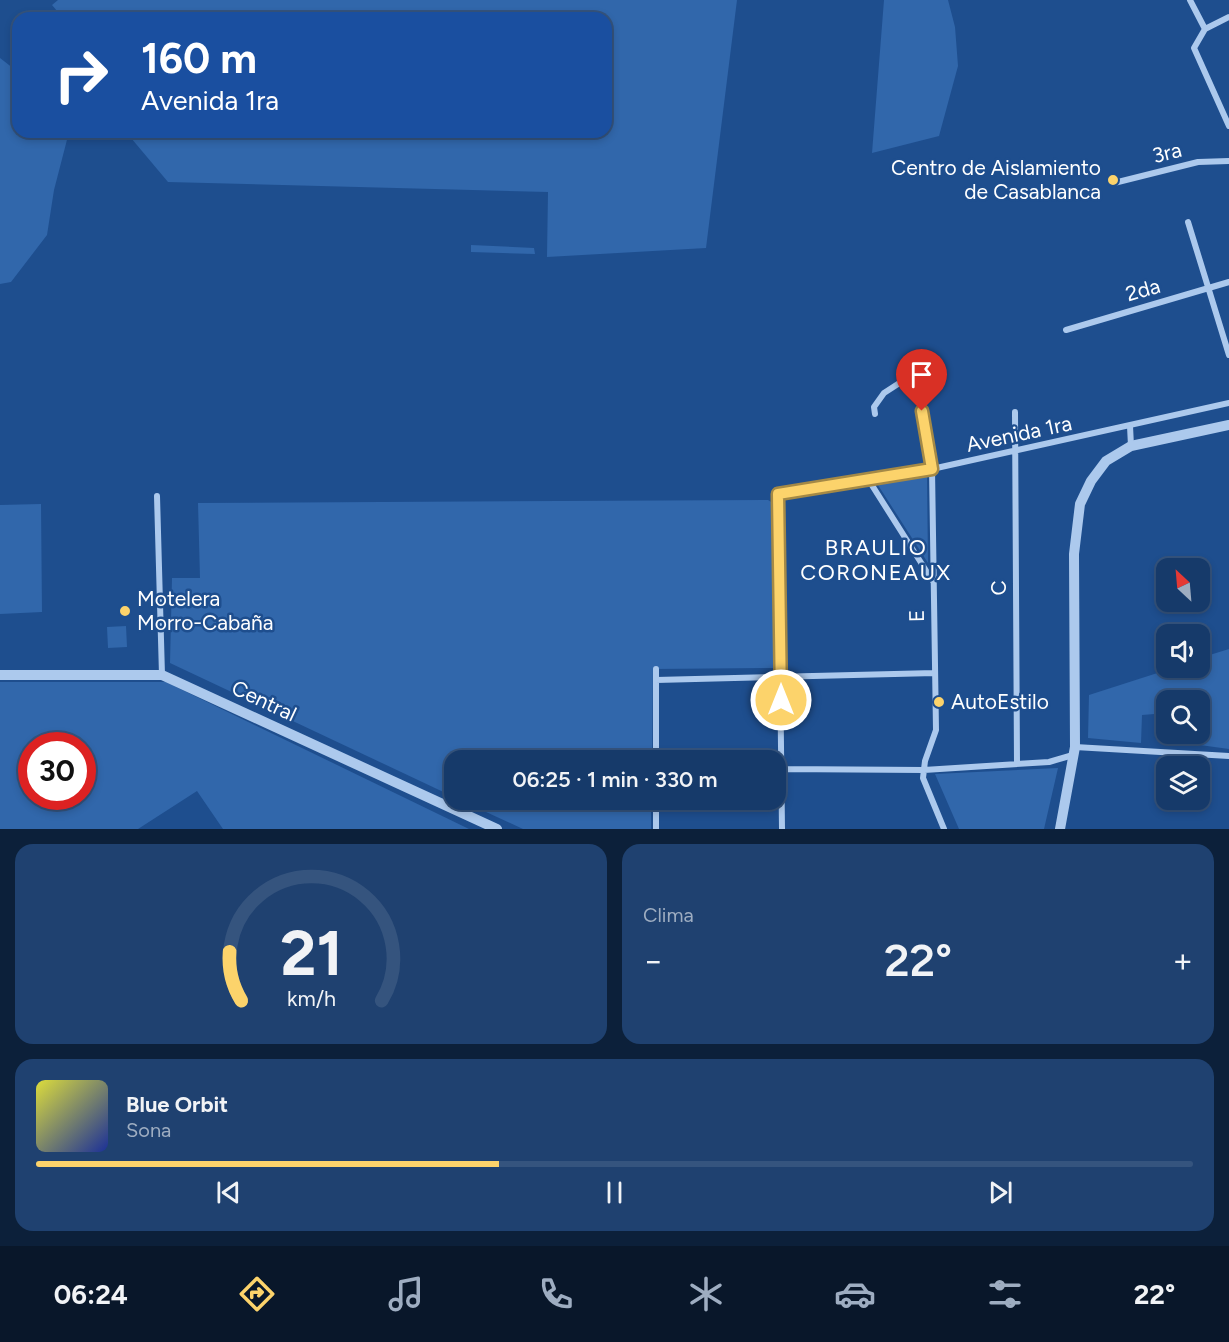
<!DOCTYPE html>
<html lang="es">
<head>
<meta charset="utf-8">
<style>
	:root { --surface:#163a6a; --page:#1f4170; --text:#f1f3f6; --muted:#9eadc1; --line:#35547e; --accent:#fcd36b }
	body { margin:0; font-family:Figtree,sans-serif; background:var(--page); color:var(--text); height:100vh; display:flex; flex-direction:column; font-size:22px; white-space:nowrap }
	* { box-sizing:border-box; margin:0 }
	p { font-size:20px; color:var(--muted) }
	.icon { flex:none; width:33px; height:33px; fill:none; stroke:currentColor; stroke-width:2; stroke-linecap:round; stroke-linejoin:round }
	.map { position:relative; height:829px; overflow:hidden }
	.sheet { display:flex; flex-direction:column; gap:15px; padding:15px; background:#0c203a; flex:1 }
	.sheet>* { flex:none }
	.top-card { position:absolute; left:12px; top:12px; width:600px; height:126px; border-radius:18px; box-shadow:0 3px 9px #0003,0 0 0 2px var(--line); background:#1a4fa0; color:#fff; overflow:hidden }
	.needle { width:39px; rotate:334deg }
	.fabs { position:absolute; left:1156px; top:558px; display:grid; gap:12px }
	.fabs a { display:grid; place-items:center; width:54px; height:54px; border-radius:12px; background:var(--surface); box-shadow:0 3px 9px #0003,0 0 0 2px var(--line); font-size:30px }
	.speed { position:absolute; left:18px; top:732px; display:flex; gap:12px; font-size:30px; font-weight:700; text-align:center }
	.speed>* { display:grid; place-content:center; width:78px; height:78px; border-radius:50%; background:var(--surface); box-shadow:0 3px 9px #0003,0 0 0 2px var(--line); line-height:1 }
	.speed .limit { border:9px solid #d22; background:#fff; color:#111 }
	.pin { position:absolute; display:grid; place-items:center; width:51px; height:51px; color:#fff; margin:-62px -26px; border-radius:50% 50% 50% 0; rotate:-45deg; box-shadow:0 0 6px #0007 }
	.pin .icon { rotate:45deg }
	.me { position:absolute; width:66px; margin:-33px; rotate:0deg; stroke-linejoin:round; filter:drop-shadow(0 0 4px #0008) }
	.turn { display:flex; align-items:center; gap:21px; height:126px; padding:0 30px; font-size:27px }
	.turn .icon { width:78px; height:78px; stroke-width:2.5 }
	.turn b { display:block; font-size:42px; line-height:51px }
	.big { font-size:45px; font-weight:600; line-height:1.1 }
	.sheet .tile { flex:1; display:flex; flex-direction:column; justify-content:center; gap:9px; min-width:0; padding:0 21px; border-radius:18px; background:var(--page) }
	.sheet .dial { align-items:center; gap:0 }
	.dial svg { height:156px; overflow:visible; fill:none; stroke:var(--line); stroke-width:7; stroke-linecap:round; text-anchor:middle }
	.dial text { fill:var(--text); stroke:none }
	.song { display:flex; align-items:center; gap:18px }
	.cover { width:72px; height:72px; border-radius:9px; background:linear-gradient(135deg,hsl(60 70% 55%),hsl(230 70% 35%)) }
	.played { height:6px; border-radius:3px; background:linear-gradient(90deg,var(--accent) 40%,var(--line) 40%) }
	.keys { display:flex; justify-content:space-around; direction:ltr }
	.heat { display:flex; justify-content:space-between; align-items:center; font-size:33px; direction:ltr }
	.sheet .tiles { flex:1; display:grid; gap:15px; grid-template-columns:1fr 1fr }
	.tile:last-child { grid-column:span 2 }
	.trip { position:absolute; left:444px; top:750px; width:342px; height:60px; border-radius:18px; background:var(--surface); box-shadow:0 3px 9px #0003,0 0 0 2px var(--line); font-weight:600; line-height:60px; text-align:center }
	.dock { display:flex; height:96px; justify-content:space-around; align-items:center; background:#09172a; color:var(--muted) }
	.dock .icon { width:42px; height:42px }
	.dock .selected { color:var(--accent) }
	.dock b { font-size:27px; color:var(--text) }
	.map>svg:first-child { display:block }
	.green { fill:#3167ab; fill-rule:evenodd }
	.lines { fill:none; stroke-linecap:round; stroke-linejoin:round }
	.minor { stroke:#acc9ed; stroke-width:6 }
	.tertiary { stroke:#acc9ed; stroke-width:10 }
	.route-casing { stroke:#a48946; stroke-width:15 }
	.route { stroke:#fcd36b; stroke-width:10 }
	.poi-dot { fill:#fcd36b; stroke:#1e4e8e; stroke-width:2 }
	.labels { text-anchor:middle; stroke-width:5; stroke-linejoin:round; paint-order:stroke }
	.street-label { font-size:21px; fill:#fff; stroke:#1e4e8e }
	.poi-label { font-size:21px; fill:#fff; stroke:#1e4e8e; text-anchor:start }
	.neighbourhood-label { font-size:22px; letter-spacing:1.5px; fill:#fff; stroke:#1e4e8e }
</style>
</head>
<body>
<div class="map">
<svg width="1229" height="829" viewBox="0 0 1229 829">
	<rect width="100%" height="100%" fill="#1e4e8e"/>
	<path class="green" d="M 58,0 L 737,0 L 706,248 L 547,257 L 548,192 L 168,182 L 126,132 L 606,132 L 606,18 L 63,18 L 52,5 Z
		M 884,0 L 948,0 L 955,27 L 958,66 L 939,136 L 872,153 Z
		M 0,58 L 18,72 L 18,132 L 69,132 L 54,190 L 47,235 L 11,282 L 0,284 Z
		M 471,245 L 534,248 L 535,254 L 471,252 Z
		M 927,477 L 928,563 L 876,482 Z
		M 768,500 L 773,503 L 775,668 L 653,669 L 652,760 L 454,760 L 454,797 L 170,663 L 172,578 L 200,578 L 198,503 Z
		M 41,504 L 42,612 L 0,614 L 0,505 Z
		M 126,626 L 127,647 L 108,648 L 107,627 Z
		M 1229,649 L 1229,749 L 1178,742 L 1179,734 L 1200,734 L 1200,700 L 1167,700 L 1167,713 L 1142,715 L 1141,743 L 1088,738 L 1089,695 L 1173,668 L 1200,668 L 1200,658 Z
		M 0,682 L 166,682 L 469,829 L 223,829 L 197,791 L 138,829 L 0,829 ZM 32,746 L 82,746 L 82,796 L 32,796 Z
		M 1058,768 L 1044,829 L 959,829 L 935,774 Z
		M 460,800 L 651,800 L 651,829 L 523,829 Z"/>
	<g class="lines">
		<path class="minor" d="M 1190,0 L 1205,29
			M 1229,17 L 1205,29 L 1194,48 L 1229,126
			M 1114,183 L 1198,162 L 1229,161
			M 1188,222 L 1229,355
			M 1066,330 L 1229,282
			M 1015,412 L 1017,764
			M 875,414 L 874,407 L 884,393 L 901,382 L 919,392 L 932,469 L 936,730 L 925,761 L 923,778 L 944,829
			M 1130,426 L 1131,446
			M 868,479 L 932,580
			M 157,496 L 162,675
			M 656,680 L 935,673
			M 1075,747 L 1229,756
			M 656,760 L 656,669
			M 781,769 L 924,770 L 1049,762 L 1073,755
			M 656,829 L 656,800
			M 782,829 L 778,494 L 932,469 L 1229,403"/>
		<path class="tertiary" d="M 0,675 L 162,675 L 497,829
			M 1060,829 L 1075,747 L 1074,554 L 1080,504 L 1091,481 L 1106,461 L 1131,446 L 1229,425"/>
	</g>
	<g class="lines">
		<defs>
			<path id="route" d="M 781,700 L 778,494 L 932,469 L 922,411"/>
		</defs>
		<use href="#route" class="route-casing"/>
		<use href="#route" class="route"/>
	</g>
	<g class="poi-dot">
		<circle cx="1113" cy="180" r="6"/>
		<circle cx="125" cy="611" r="6"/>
		<circle cx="939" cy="702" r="6"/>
	</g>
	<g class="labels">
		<g class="street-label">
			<text transform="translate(1167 153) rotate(-14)" y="7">3ra</text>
			<text transform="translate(1143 290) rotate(-16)" y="7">2da</text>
			<text transform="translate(1019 434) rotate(-12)" y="7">Avenida 1ra</text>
			<text transform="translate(999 588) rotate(-90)" y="7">C</text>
			<text transform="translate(917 616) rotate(-91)" y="7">E</text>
			<text transform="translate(264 701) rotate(25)" y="7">Central</text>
		</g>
		<g class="poi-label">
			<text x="1101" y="175" text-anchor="end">Centro de Aislamiento<tspan x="1101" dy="24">de Casablanca</tspan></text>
			<text x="137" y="606">Motelera<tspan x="137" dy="24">Morro-Cabaña</tspan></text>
			<text x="951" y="709">AutoEstilo</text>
		</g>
		<g class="neighbourhood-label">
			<text x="876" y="555">BRAULIO<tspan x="876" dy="25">CORONEAUX</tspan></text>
		</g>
	</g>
</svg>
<div class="fabs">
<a><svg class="needle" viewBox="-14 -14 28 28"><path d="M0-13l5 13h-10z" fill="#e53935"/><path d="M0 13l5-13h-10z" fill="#9eadc1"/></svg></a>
<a><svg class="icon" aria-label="sound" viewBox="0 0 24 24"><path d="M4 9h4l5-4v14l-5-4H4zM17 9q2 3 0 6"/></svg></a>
<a><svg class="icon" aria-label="search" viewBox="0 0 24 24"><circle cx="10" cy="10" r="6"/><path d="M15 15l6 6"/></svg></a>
<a><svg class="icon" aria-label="layers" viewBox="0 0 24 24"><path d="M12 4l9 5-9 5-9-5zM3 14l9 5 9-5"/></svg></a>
</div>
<div class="speed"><div class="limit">30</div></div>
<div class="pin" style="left:922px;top:411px;background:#d93025"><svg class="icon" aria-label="arrive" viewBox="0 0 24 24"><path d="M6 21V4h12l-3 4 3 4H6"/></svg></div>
<svg class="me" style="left:781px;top:700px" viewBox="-20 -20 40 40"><circle r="17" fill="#fcd36b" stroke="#fff" stroke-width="3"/><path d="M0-11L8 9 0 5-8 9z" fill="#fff"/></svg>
<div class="trip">06:25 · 1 min · 330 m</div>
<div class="top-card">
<div class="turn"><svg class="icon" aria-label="right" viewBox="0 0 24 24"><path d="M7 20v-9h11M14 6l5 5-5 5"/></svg><div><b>160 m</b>Avenida 1ra</div></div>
</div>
</div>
<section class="sheet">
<div class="tiles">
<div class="tile dial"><svg viewBox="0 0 100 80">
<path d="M14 69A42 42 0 1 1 86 69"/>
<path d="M14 69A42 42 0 0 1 8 44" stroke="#fcd36b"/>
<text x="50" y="56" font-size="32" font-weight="700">21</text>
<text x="50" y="72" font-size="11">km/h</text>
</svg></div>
<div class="tile"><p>Clima</p>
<div class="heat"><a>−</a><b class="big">22°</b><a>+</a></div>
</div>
<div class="tile">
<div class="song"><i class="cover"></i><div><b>Blue Orbit</b><p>Sona</p></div></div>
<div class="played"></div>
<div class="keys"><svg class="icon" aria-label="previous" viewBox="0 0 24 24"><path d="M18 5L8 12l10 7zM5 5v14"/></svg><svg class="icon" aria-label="pause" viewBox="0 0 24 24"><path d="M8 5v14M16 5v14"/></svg><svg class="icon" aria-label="next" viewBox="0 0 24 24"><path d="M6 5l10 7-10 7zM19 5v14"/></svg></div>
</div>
</div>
</section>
<nav class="dock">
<b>06:24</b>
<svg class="icon selected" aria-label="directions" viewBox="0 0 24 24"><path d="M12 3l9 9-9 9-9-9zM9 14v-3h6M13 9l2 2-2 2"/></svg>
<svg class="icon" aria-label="music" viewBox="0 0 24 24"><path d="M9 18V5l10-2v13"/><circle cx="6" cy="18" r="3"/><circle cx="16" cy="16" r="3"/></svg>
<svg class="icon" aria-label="phone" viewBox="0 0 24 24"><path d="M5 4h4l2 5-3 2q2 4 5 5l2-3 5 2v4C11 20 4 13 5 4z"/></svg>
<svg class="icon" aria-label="climate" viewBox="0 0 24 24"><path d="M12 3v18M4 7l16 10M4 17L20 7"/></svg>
<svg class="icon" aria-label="car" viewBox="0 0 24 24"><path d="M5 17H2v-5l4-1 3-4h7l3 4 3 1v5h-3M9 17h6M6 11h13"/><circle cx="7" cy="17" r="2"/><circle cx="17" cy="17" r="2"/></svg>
<svg class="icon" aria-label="filters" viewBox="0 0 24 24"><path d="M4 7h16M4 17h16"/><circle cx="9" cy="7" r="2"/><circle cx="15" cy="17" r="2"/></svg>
<b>22°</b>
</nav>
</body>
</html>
